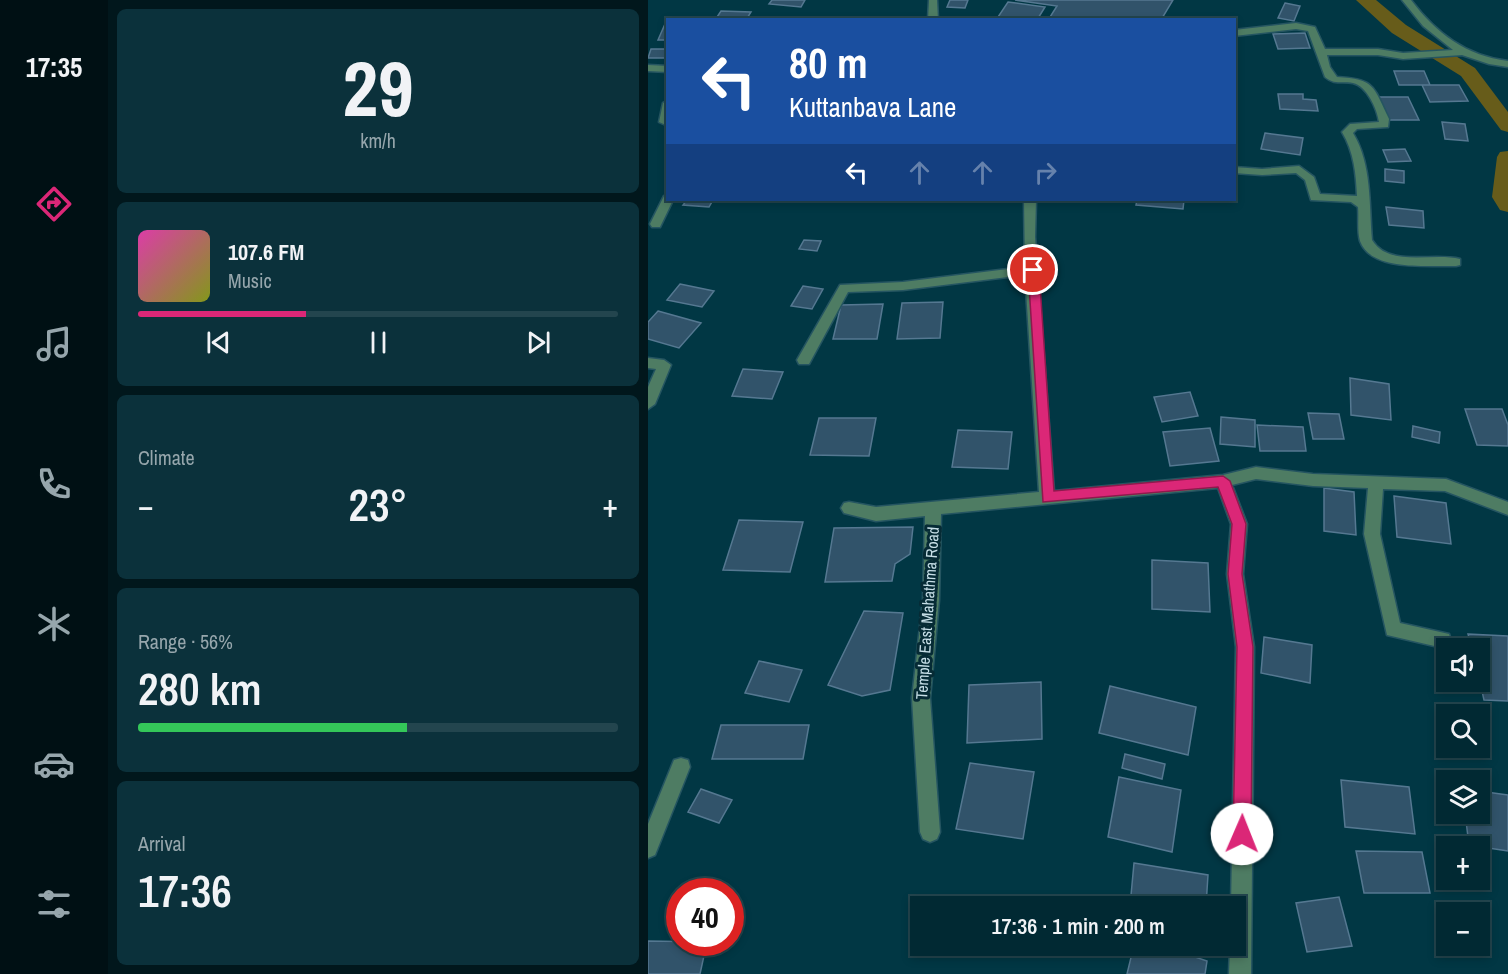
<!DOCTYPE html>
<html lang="en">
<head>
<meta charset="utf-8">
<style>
	:root { --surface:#012933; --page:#0b313b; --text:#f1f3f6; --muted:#96a6ac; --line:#23454e; --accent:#db2777 }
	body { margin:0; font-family:"Archivo Narrow",sans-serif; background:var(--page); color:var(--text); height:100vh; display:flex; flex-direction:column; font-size:22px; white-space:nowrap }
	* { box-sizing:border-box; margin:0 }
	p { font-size:20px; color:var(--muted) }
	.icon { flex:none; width:33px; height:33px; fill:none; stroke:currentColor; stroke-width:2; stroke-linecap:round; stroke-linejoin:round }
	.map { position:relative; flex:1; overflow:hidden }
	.side { display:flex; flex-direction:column; gap:9px; padding:9px; background:#01171c; width:540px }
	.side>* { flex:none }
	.hud { position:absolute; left:18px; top:18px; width:570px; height:183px; border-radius:0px; box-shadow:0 3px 9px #0003,0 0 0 2px var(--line); background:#1a4fa0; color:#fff; overflow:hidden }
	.tools { position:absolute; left:788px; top:638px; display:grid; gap:12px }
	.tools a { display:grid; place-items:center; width:54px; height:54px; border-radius:0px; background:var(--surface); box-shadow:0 3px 9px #0003,0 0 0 2px var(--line); font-size:30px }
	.speed { position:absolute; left:18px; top:878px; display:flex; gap:12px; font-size:30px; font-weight:700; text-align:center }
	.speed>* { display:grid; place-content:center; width:78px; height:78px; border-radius:50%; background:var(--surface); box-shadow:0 3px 9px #0003,0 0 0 2px var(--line); line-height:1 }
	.speed .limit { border:9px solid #d22; background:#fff; color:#111 }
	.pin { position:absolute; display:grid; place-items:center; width:51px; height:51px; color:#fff; margin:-26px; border:3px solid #fff; border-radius:50%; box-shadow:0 2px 6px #0007 }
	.me { position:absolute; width:66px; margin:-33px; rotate:1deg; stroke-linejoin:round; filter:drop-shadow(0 0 4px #0008) }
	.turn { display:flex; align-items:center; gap:21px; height:126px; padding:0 24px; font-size:27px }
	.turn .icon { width:78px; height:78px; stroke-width:2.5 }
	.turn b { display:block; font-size:42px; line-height:51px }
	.lanes { display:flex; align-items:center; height:57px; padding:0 24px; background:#0003; justify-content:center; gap:30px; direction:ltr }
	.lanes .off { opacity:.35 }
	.big { font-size:45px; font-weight:600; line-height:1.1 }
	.side .widget { flex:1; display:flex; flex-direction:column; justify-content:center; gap:9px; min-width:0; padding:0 21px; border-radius:9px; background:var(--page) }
	.side .dial { align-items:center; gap:0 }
	.dial b { font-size:78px; line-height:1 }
	.song { display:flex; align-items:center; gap:18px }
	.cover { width:72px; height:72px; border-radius:9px; background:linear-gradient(135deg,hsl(320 70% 55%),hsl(70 70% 35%)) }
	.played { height:6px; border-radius:3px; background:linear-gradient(90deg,var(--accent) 35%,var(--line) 35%) }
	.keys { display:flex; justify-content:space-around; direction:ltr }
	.heat { display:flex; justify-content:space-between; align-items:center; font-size:33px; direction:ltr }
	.charge { height:9px; border-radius:4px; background:linear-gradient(90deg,#34c759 56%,var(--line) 0) }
	.trip { position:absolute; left:262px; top:896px; width:336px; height:60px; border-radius:0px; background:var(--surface); box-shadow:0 3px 9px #0003,0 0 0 2px var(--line); font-weight:600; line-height:60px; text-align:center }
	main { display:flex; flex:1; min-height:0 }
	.menu { display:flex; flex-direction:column; width:108px; justify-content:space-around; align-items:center; background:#001014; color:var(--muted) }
	.menu .icon { width:42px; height:42px }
	.menu .current { color:var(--accent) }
	.menu b { font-size:27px; color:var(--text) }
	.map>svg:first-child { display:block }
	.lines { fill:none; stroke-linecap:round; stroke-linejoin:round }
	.canal { fill:#675c1a; fill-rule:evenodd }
	.building { fill:#31536a; stroke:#557891; stroke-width:1.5 }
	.minor-casing { stroke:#255561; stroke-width:3 }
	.minor { fill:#4e7c63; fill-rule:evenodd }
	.route { fill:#db2777; stroke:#8e194d; stroke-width:1.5 }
	.labels { text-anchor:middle; stroke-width:6; stroke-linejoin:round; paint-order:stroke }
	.street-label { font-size:16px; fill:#c7dfe7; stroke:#062b35 }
</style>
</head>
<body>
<main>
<nav class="menu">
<b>17:35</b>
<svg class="icon current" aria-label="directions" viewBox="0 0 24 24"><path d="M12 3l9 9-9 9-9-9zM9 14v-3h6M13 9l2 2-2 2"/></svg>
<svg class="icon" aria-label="music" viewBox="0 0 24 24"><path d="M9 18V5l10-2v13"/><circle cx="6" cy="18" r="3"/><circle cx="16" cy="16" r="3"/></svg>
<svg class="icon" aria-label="phone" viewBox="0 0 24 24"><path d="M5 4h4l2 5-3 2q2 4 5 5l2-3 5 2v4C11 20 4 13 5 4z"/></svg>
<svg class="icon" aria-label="climate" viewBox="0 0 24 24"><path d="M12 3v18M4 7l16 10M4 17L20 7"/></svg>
<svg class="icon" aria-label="car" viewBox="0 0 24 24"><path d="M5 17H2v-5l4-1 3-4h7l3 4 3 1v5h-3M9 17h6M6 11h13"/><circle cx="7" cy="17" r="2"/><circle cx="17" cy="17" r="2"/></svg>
<svg class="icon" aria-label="filters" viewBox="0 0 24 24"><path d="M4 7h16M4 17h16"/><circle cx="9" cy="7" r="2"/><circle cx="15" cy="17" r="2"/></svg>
</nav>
<section class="side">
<div class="widget dial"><b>29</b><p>km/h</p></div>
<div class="widget">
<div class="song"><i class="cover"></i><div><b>107.6 FM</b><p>Music</p></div></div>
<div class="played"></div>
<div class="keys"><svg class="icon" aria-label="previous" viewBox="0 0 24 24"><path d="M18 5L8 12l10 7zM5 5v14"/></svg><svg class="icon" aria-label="pause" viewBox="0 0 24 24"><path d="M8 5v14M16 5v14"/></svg><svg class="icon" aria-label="next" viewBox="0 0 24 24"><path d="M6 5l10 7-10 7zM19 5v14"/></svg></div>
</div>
<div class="widget"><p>Climate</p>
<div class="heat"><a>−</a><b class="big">23°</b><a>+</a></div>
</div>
<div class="widget"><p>Range · 56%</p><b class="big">280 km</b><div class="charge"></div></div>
<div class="widget"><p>Arrival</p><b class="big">17:36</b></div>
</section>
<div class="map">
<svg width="860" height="974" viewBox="0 0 860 974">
	<rect width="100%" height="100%" fill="#013744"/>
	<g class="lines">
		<path class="canal" d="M 708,0 L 728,0 L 758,25 L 827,68 L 860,112 L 860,132 L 853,130 L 813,76 L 744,33 Z
			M 860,151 L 860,212 L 852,210 L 844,197 L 849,157 L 852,152 Z"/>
	</g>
	<path class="building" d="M 124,0 L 157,0 L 153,7 L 121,4 Z
		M 302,0 L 320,0 L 317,8 L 299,7 Z
		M 367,0 L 525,0 L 513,20 L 402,17 L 409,6 Z
		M 360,2 L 397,7 L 389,20 L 348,20 Z
		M 637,3 L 652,6 L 646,21 L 630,18 Z
		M 73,11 L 103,12 L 98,20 L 67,20 Z
		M 17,24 L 20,24 L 20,40 L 10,40 Z
		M 657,33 L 662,48 L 630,49 L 625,34 Z
		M 3,49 L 20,49 L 20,58 L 0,58 Z
		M 746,71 L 776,71 L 782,85 L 751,85 Z
		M 774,85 L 811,85 L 820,101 L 782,102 Z
		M 630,94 L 655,94 L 655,99 L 668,100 L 670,111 L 632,109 Z
		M 730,97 L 760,97 L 771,120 L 739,120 Z
		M 794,122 L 817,124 L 820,141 L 797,139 Z
		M 617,133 L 655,138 L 652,155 L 613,149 Z
		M 757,149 L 763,161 L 740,162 L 735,150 Z
		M 737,169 L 756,171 L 756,183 L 737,181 Z
		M 39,200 L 65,200 L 61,207 L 35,205 Z
		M 489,200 L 536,200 L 535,209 L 488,205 Z
		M 738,207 L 775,211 L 776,228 L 741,225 Z
		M 156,240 L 173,241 L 169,251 L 151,249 Z
		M 32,284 L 66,291 L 54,307 L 19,300 Z
		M 155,286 L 175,289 L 164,309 L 143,306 Z
		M 295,302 L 292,338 L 249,339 L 254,303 Z
		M 235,304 L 229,339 L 185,339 L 193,305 Z
		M 10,311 L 53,323 L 31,348 L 0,339 L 0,322 Z
		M 95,369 L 135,372 L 124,399 L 84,396 Z
		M 702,378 L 741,384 L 743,420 L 703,415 Z
		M 542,392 L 550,416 L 514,422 L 506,397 Z
		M 817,409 L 854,409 L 860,425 L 860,446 L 829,445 Z
		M 660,413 L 691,414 L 696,439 L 665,439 Z
		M 573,417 L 607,420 L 607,447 L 572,444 Z
		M 171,418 L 228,418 L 221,456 L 162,455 Z
		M 609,425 L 655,427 L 658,451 L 612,451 Z
		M 765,426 L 792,432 L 791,443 L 764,437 Z
		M 562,428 L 571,461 L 522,466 L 515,432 Z
		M 310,430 L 364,432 L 360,469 L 304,467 Z
		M 676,488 L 706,492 L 708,535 L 676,531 Z
		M 746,496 L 798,503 L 803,544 L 749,537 Z
		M 91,520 L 155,522 L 142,572 L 75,570 Z
		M 265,527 L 262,554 L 247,564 L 244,581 L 177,582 L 186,528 Z
		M 504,560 L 560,563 L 562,612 L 504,609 Z
		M 216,611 L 255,613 L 242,690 L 214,696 L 180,685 Z
		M 820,634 L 860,636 L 860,701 L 836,700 L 831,678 L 831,648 L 824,648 Z
		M 616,637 L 664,645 L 662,683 L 613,673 Z
		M 111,661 L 154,670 L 141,702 L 97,693 Z
		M 393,682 L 394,739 L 319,743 L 321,685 Z
		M 462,686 L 548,707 L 540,755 L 451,733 Z
		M 73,725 L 161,725 L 155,759 L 64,759 Z
		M 477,754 L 517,764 L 514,779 L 474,768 Z
		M 322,763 L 386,772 L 375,839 L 308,829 Z
		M 471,777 L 533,790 L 524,852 L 460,837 Z
		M 693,780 L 761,787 L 767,834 L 697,827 Z
		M 53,789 L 84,800 L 71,823 L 40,812 Z
		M 831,791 L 860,795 L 860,851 L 821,845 L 817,813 L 831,813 Z
		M 708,851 L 774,852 L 782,893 L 716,893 Z
		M 486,863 L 560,875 L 558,906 L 482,906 Z
		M 691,897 L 704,946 L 659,952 L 648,903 Z
		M 0,941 L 59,942 L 52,974 L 0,974 Z
		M 486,945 L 512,945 L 559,961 L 557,974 L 479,974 Z"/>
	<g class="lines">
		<defs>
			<path id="minor" d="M 281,0 L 289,0 L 290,20 L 280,20 Z
				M 754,0 L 763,0 C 788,33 818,56 860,61 L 860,67 L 841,64 L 814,55 L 755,59 L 730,55 L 679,55 L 682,67 L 689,77 C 727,79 725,86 741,119 L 740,127 L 709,129 L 705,133 C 724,164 721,205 724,240 C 741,268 785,252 812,259 L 812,265 L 808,266 C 780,265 723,272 712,241 C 709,231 711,217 710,207 L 703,202 L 663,200 L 657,180 L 648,173 L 614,175 L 586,173 L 586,167 L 614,169 L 651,166 L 666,177 L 672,194 L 709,196 C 708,174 706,152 694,132 L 702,124 L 731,122 C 729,109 719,86 705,83 C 694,81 686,85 677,77 L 660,31 L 648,29 L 586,36 L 586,30 L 648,23 L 667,27 L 677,49 L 730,49 L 755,53 L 805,50 L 775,26 Z
				M 0,65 L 20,66 L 20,72 L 0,71 Z
				M 20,100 L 20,126 L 11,122 L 15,103 Z
				M 16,196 L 20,196 L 20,200 L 25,200 L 12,227 L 4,227 L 2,224 Z
				M 376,200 L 388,200 L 387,237 L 406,491 L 575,475 L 608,467 L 665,474 L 798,479 L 860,502 L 860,515 L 797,491 L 735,489 L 732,534 L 752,623 L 801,634 L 803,640 L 801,646 L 795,648 L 739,635 L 716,534 L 720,488 L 665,486 L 608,479 L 584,485 L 599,524 L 595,574 L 606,647 L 603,974 L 581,974 L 582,945 L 588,945 L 588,906 L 583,906 L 588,647 L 579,574 L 583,524 L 570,488 L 293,514 L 291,600 L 282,698 L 292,832 L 289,839 L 282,842 L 275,839 L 272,832 L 264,698 L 275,600 L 277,516 L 228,521 L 196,513 L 193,508 L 196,503 L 201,502 L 228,507 L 391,492 L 377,275 L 255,290 L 200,292 L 161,364 L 151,364 L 149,360 L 192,285 L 255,282 L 377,267 Z
				M 0,358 L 16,360 L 23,365 L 7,404 L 0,409 L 0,387 L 8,369 L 0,368 Z
				M 33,758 L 40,760 L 42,767 L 7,855 L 0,858 L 0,824 L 26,760 Z"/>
		</defs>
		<use href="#minor" class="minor-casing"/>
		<use href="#minor" class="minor"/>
	</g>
	<path class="route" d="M 385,266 L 391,270 L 406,491 L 575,476 L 582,481 L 598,524 L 594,574 L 605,647 L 603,834 L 600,840 L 594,843 L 588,840 L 585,834 L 589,647 L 580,574 L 584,524 L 570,487 L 395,502 L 380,270 Z"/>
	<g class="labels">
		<g class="street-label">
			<text transform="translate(279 613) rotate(-86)" y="6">Temple East Mahathma Road</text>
		</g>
	</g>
</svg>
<div class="tools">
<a><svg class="icon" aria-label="sound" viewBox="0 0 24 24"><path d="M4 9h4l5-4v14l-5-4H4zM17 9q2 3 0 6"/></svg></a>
<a><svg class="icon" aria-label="search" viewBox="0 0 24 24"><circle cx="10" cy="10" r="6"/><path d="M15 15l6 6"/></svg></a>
<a><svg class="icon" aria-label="layers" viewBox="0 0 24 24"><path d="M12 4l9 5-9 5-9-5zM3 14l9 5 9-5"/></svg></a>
<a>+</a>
<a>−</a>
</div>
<div class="speed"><div class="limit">40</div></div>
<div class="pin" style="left:385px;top:270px;background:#d93025"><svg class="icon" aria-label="arrive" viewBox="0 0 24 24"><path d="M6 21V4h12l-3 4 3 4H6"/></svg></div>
<svg class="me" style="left:594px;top:834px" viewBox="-20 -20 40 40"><circle r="19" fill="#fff"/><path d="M0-13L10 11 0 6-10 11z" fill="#db2777"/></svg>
<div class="trip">17:36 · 1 min · 200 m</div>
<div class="hud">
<div class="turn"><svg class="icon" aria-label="left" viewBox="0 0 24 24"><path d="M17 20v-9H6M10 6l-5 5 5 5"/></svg><div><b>80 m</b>Kuttanbava Lane</div></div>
<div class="lanes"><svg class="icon" aria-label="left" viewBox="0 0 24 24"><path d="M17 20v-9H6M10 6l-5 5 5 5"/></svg><svg class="icon off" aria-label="ahead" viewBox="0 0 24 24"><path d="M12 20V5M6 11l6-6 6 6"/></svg><svg class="icon off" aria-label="ahead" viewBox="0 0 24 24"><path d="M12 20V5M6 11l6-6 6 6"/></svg><svg class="icon off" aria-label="right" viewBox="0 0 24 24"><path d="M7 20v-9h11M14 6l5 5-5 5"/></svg></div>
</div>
</div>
</main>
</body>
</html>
